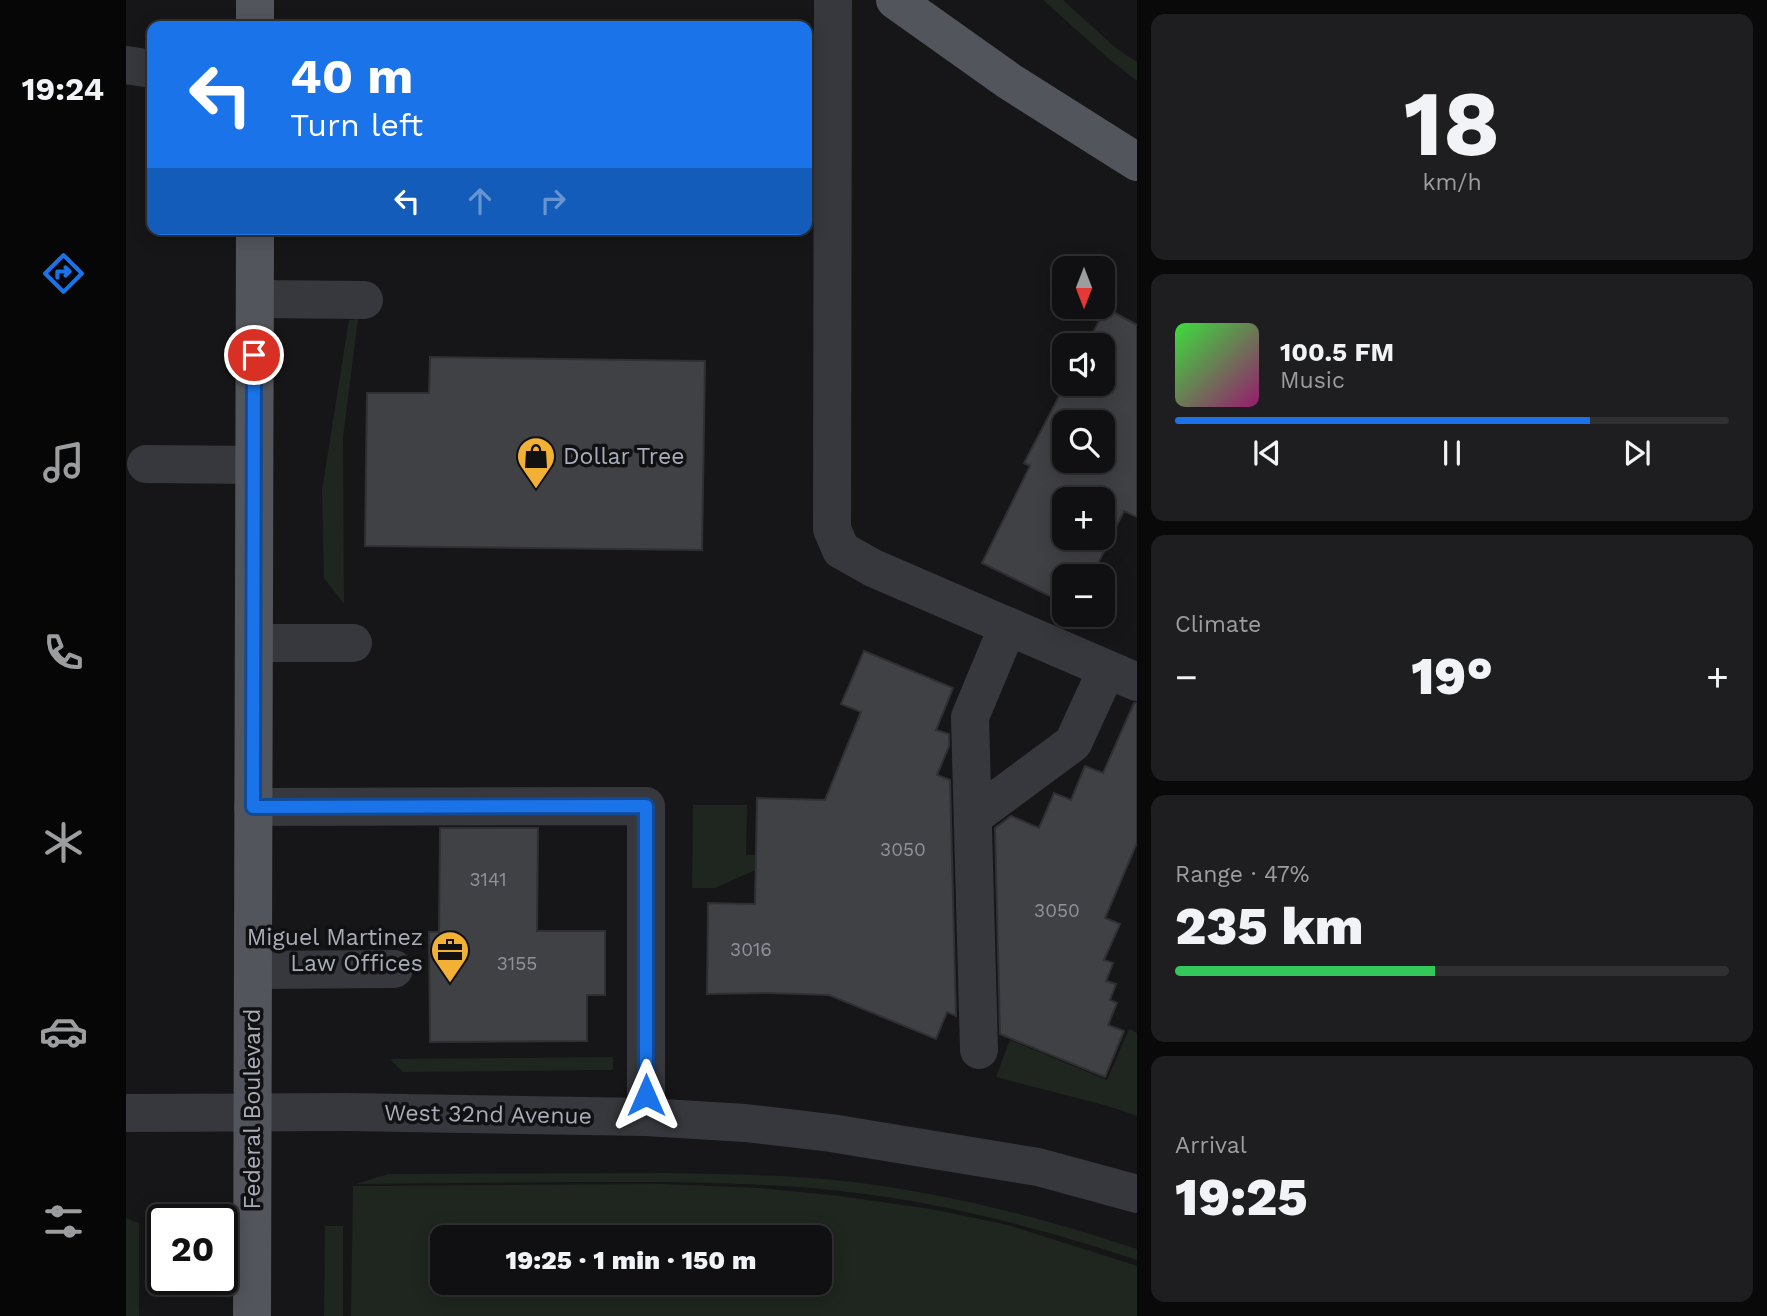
<!DOCTYPE html>
<html lang="en">
<head>
<meta charset="utf-8">
<style>
	:root { --surface:#101012; --page:#1e1e20; --text:#f1f3f6; --muted:#9c9d9f; --line:#303032; --accent:#1a73e8 }
	body { margin:0; font-family:"Work Sans",sans-serif; background:var(--page); color:var(--text); height:100vh; display:flex; flex-direction:column; font-size:26px; white-space:nowrap }
	* { box-sizing:border-box; margin:0 }
	p { font-size:23px; color:var(--muted) }
	.icon { flex:none; width:38px; height:38px; fill:none; stroke:currentColor; stroke-width:2; stroke-linecap:round; stroke-linejoin:round }
	.map { position:relative; flex:1; overflow:hidden }
	.details { display:flex; flex-direction:column; gap:14px; padding:14px; background:#09090a; width:630px }
	.details>* { flex:none }
	.banner { position:absolute; left:21px; top:21px; width:665px; height:214px; border-radius:14px; box-shadow:0 4px 18px #0003,0 0 0 2px var(--line); background:#1a73e8; color:#fff; overflow:hidden }
	.needle { width:46px; rotate:180deg }
	.buttons { position:absolute; left:926px; top:256px; display:grid; gap:14px }
	.buttons a { display:grid; place-items:center; width:63px; height:63px; border-radius:14px; background:var(--surface); box-shadow:0 4px 18px #0003,0 0 0 2px var(--line); font-size:35px }
	.speed { position:absolute; left:21px; top:1204px; display:flex; gap:14px; font-size:35px; font-weight:700; text-align:center }
	.speed>* { display:grid; place-content:center; width:91px; height:91px; border-radius:50%; background:var(--surface); box-shadow:0 4px 18px #0003,0 0 0 2px var(--line); line-height:1 }
	.speed .limit { border:4px solid #111; border-radius:10px; background:#fff; color:#111 }
	.pin { position:absolute; display:grid; place-items:center; width:60px; height:60px; color:#fff; margin:-30px; border:4px solid #fff; border-radius:50%; box-shadow:0 2px 7px #0007 }
	.me { position:absolute; width:77px; margin:-38px; rotate:0deg; stroke-linejoin:round; filter:drop-shadow(0 0 5px #0008) }
	.turn { display:flex; align-items:center; gap:24px; height:147px; padding:0 28px; font-size:32px }
	.turn .icon { width:91px; height:91px; stroke-width:2.5 }
	.turn b { display:block; font-size:49px; line-height:60px }
	.lanes { display:flex; align-items:center; height:66px; padding:0 28px; background:#0003; justify-content:center; gap:35px; direction:ltr }
	.lanes .off { opacity:.35 }
	.big { font-size:52px; font-weight:800; line-height:1.1 }
	.details .widget { flex:1; display:flex; flex-direction:column; justify-content:center; gap:10px; min-width:0; padding:0 24px; border-radius:14px; background:var(--page) }
	.details .dial { align-items:center; gap:0 }
	.dial b { font-size:91px; line-height:1 }
	.song { display:flex; align-items:center; gap:21px }
	.cover { width:84px; height:84px; border-radius:10px; background:linear-gradient(135deg,hsl(120 70% 55%),hsl(320 70% 35%)) }
	.played { height:7px; border-radius:4px; background:linear-gradient(90deg,var(--accent) 75%,var(--line) 75%) }
	.keys { display:flex; justify-content:space-around; direction:ltr }
	.heat { display:flex; justify-content:space-between; align-items:center; font-size:38px; direction:ltr }
	.charge { height:10px; border-radius:5px; background:linear-gradient(90deg,#34c759 47%,var(--line) 0) }
	.trip { position:absolute; left:304px; top:1225px; width:402px; height:70px; border-radius:14px; background:var(--surface); box-shadow:0 4px 18px #0003,0 0 0 2px var(--line); font-weight:800; line-height:70px; text-align:center }
	main { display:flex; flex:1; min-height:0 }
	.tabs { display:flex; flex-direction:column; width:126px; justify-content:space-around; align-items:center; background:#060607; color:var(--muted) }
	.tabs .icon { width:49px; height:49px }
	.tabs .selected { color:var(--accent) }
	.tabs b { font-size:32px; color:var(--text) }
	.map>svg:first-child { display:block }
	.green { fill:#1e261f; fill-rule:evenodd }
	.building { fill:#404145; stroke:#303034; stroke-width:2; fill-rule:evenodd }
	.lines { fill:none; stroke-linecap:round; stroke-linejoin:round }
	.minor { stroke:#37383d; stroke-width:38 }
	.major { stroke:#53555c; stroke-width:38 }
	.route-casing { stroke:#114b97; stroke-width:18 }
	.route { stroke:#1a73e8; stroke-width:12 }
	.labels { text-anchor:middle; stroke-width:7; stroke-linejoin:round; paint-order:stroke }
	.number-label { font-size:19px; fill:#8e929b }
	.poi-label { font-size:23px; fill:#a8adb8; stroke:#111113; text-anchor:start }
	.street-label { font-size:23px; fill:#a8adb8; stroke:#111113 }
</style>
</head>
<body>
<main>
<nav class="tabs">
<b>19:24</b>
<svg class="icon selected" aria-label="directions" viewBox="0 0 24 24"><path d="M12 3l9 9-9 9-9-9zM9 14v-3h6M13 9l2 2-2 2"/></svg>
<svg class="icon" aria-label="music" viewBox="0 0 24 24"><path d="M9 18V5l10-2v13"/><circle cx="6" cy="18" r="3"/><circle cx="16" cy="16" r="3"/></svg>
<svg class="icon" aria-label="phone" viewBox="0 0 24 24"><path d="M5 4h4l2 5-3 2q2 4 5 5l2-3 5 2v4C11 20 4 13 5 4z"/></svg>
<svg class="icon" aria-label="climate" viewBox="0 0 24 24"><path d="M12 3v18M4 7l16 10M4 17L20 7"/></svg>
<svg class="icon" aria-label="car" viewBox="0 0 24 24"><path d="M5 17H2v-5l4-1 3-4h7l3 4 3 1v5h-3M9 17h6M6 11h13"/><circle cx="7" cy="17" r="2"/><circle cx="17" cy="17" r="2"/></svg>
<svg class="icon" aria-label="filters" viewBox="0 0 24 24"><path d="M4 7h16M4 17h16"/><circle cx="9" cy="7" r="2"/><circle cx="15" cy="17" r="2"/></svg>
</nav>
<div class="map">
<svg width="1011" height="1316" viewBox="0 0 1011 1316">
	<rect width="100%" height="100%" fill="#161618"/>
	<path class="green" d="M 917,0 L 937,0 L 991,49 L 1011,62 L 1011,81 L 983,59 Z
		M 232,319 L 217,437 L 218,604 L 198,578 L 196,490 L 223,320 Z
		M 567,805 L 621,805 L 620,855 L 636,855 L 636,867 L 589,888 L 566,888 Z
		M 1003,1029 L 1011,1033 L 1011,1116 L 982,1106 L 870,1077 L 884,1040 L 981,1080 Z
		M 487,1057 L 487,1070 L 277,1072 L 264,1059 Z
		M 541,1173 C 603,1174 665,1175 727,1182 C 824,1194 918,1218 1011,1249 L 1011,1260 C 917,1229 821,1203 723,1192 C 647,1183 571,1182 495,1182 C 407,1182 318,1183 230,1184 L 262,1174 Z
		M 534,1184 L 634,1188 L 713,1196 L 805,1209 L 882,1225 L 1011,1266 L 1011,1316 L 225,1316 L 227,1186 ZM 317,1237 L 695,1237 L 695,1283 L 317,1283 Z
		M 0,1218 L 13,1223 L 13,1316 L 0,1316 Z
		M 199,1226 L 217,1226 L 217,1316 L 198,1316 Z"/>
	<path class="building" d="M 980,308 L 1011,325 L 1011,517 L 998,511 L 966,576 L 938,576 L 938,603 L 856,563 L 904,466 L 898,463 L 940,383 L 976,383 L 976,345 L 960,345 ZM 938,422 L 976,422 L 976,460 L 938,460 ZM 938,499 L 976,499 L 976,537 L 938,537 Z
		M 304,357 L 579,361 L 576,550 L 239,546 L 241,393 L 303,393 Z
		M 738,651 L 827,688 L 810,730 L 823,734 L 823,746 L 811,775 L 824,780 L 830,1016 L 821,1012 L 810,1039 L 703,995 L 643,993 L 581,994 L 582,903 L 629,904 L 631,798 L 699,800 L 735,712 L 715,704 Z
		M 1008,703 L 1011,703 L 1011,843 L 979,918 L 994,924 L 978,960 L 987,963 L 980,981 L 990,984 L 984,1000 L 991,1003 L 982,1025 L 998,1031 L 979,1077 L 874,1034 L 869,828 L 885,816 L 913,828 L 928,793 L 945,800 L 959,766 L 977,773 Z
		M 314,828 L 412,828 L 411,931 L 479,931 L 479,995 L 461,995 L 461,1041 L 304,1042 L 303,932 L 313,932 Z"/>
	<g class="lines">
		<path class="minor" d="M 707,0 L 706,529 L 715,550 L 747,568 L 1011,682
			M 0,65 L 26,69
			M 129,299 L 238,300
			M 20,464 L 128,465
			M 128,643 L 227,643
			M 127,807 L 520,806 L 520,1117
			M 847,817 L 947,743 L 981,669
			M 127,970 L 268,969
			M 853,1050 L 844,717 L 882,626
			M 0,1113 L 219,1112 L 520,1117 L 619,1123 L 705,1133 L 912,1167 L 1011,1194"/>
		<path class="major" d="M 769,0 L 883,81 L 1011,162
			M 129,26 L 129,0
			M 126,1316 L 129,229"/>
	</g>
	<g class="lines">
		<defs>
			<path id="route" d="M 128,355 L 127,807 L 520,806 L 520,1095"/>
		</defs>
		<use href="#route" class="route-casing"/>
		<use href="#route" class="route"/>
	</g>
	<defs>
		<symbol id="shop-pin" viewBox="-11 -11 22 30"><path d="M0 17L-7.5 6A9.5 9.5 0 1 1 7.5 6Z" fill="#f2b134" stroke="#111113"/><path d="M-5-2.5h2.3a2.7 3.5 0 0 1 5.4 0H5L5.5 6h-11ZM-1.5-2.5h3a1.5 2.3 0 0 0-3 0Z" fill="#111"/></symbol>
		<symbol id="office-pin" viewBox="-11 -11 22 30"><path d="M0 17L-7.5 6A9.5 9.5 0 1 1 7.5 6Z" fill="#f2b134" stroke="#111113"/><path d="M-6-3h4V-5.5h4V-3h4V5H-6ZM-1-4.5V-3h2v-1.5ZM-6 0V1H6V0Z" fill="#111"/></symbol>
	</defs>
	<g fill-rule="evenodd">
		<use href="#shop-pin" x="388" y="434" width="44" height="60"/>
		<use href="#office-pin" x="302" y="928" width="44" height="60"/>
	</g>
	<g class="labels">
		<g class="number-label">
			<text x="777" y="856">3050</text>
			<text x="362" y="886">3141</text>
			<text x="931" y="917">3050</text>
			<text x="625" y="956">3016</text>
			<text x="391" y="970">3155</text>
		</g>
		<g class="poi-label">
			<text x="437" y="464">Dollar Tree</text>
			<text x="297" y="945" text-anchor="end">Miguel Martinez<tspan x="297" dy="26">Law Offices</tspan></text>
		</g>
		<g class="street-label">
			<text transform="translate(126 1109) rotate(-90)" y="8">Federal Boulevard</text>
			<text transform="translate(362 1114) rotate(1)" y="8">West 32nd Avenue</text>
		</g>
	</g>
</svg>
<div class="buttons">
<a><svg class="needle" viewBox="-14 -14 28 28"><path d="M0-13l5 13h-10z" fill="#e53935"/><path d="M0 13l5-13h-10z" fill="#9c9d9f"/></svg></a>
<a><svg class="icon" aria-label="sound" viewBox="0 0 24 24"><path d="M4 9h4l5-4v14l-5-4H4zM17 9q2 3 0 6"/></svg></a>
<a><svg class="icon" aria-label="search" viewBox="0 0 24 24"><circle cx="10" cy="10" r="6"/><path d="M15 15l6 6"/></svg></a>
<a>+</a>
<a>−</a>
</div>
<div class="speed"><div class="limit">20</div></div>
<div class="pin" style="left:128px;top:355px;background:#d93025"><svg class="icon" aria-label="arrive" viewBox="0 0 24 24"><path d="M6 21V4h12l-3 4 3 4H6"/></svg></div>
<svg class="me" style="left:520px;top:1095px" viewBox="-20 -20 40 40"><path d="M0-17L14 15 0 8-14 15z" fill="#1a73e8" stroke="#fff" stroke-width="4"/></svg>
<div class="trip">19:25 · 1 min · 150 m</div>
<div class="banner">
<div class="turn"><svg class="icon" aria-label="left" viewBox="0 0 24 24"><path d="M17 20v-9H6M10 6l-5 5 5 5"/></svg><div><b>40 m</b>Turn left</div></div>
<div class="lanes"><svg class="icon" aria-label="left" viewBox="0 0 24 24"><path d="M17 20v-9H6M10 6l-5 5 5 5"/></svg><svg class="icon off" aria-label="ahead" viewBox="0 0 24 24"><path d="M12 20V5M6 11l6-6 6 6"/></svg><svg class="icon off" aria-label="right" viewBox="0 0 24 24"><path d="M7 20v-9h11M14 6l5 5-5 5"/></svg></div>
</div>
</div>
<section class="details">
<div class="widget dial"><b>18</b><p>km/h</p></div>
<div class="widget">
<div class="song"><i class="cover"></i><div><b>100.5 FM</b><p>Music</p></div></div>
<div class="played"></div>
<div class="keys"><svg class="icon" aria-label="previous" viewBox="0 0 24 24"><path d="M18 5L8 12l10 7zM5 5v14"/></svg><svg class="icon" aria-label="pause" viewBox="0 0 24 24"><path d="M8 5v14M16 5v14"/></svg><svg class="icon" aria-label="next" viewBox="0 0 24 24"><path d="M6 5l10 7-10 7zM19 5v14"/></svg></div>
</div>
<div class="widget"><p>Climate</p>
<div class="heat"><a>−</a><b class="big">19°</b><a>+</a></div>
</div>
<div class="widget"><p>Range · 47%</p><b class="big">235 km</b><div class="charge"></div></div>
<div class="widget"><p>Arrival</p><b class="big">19:25</b></div>
</section>
</main>
</body>
</html>
